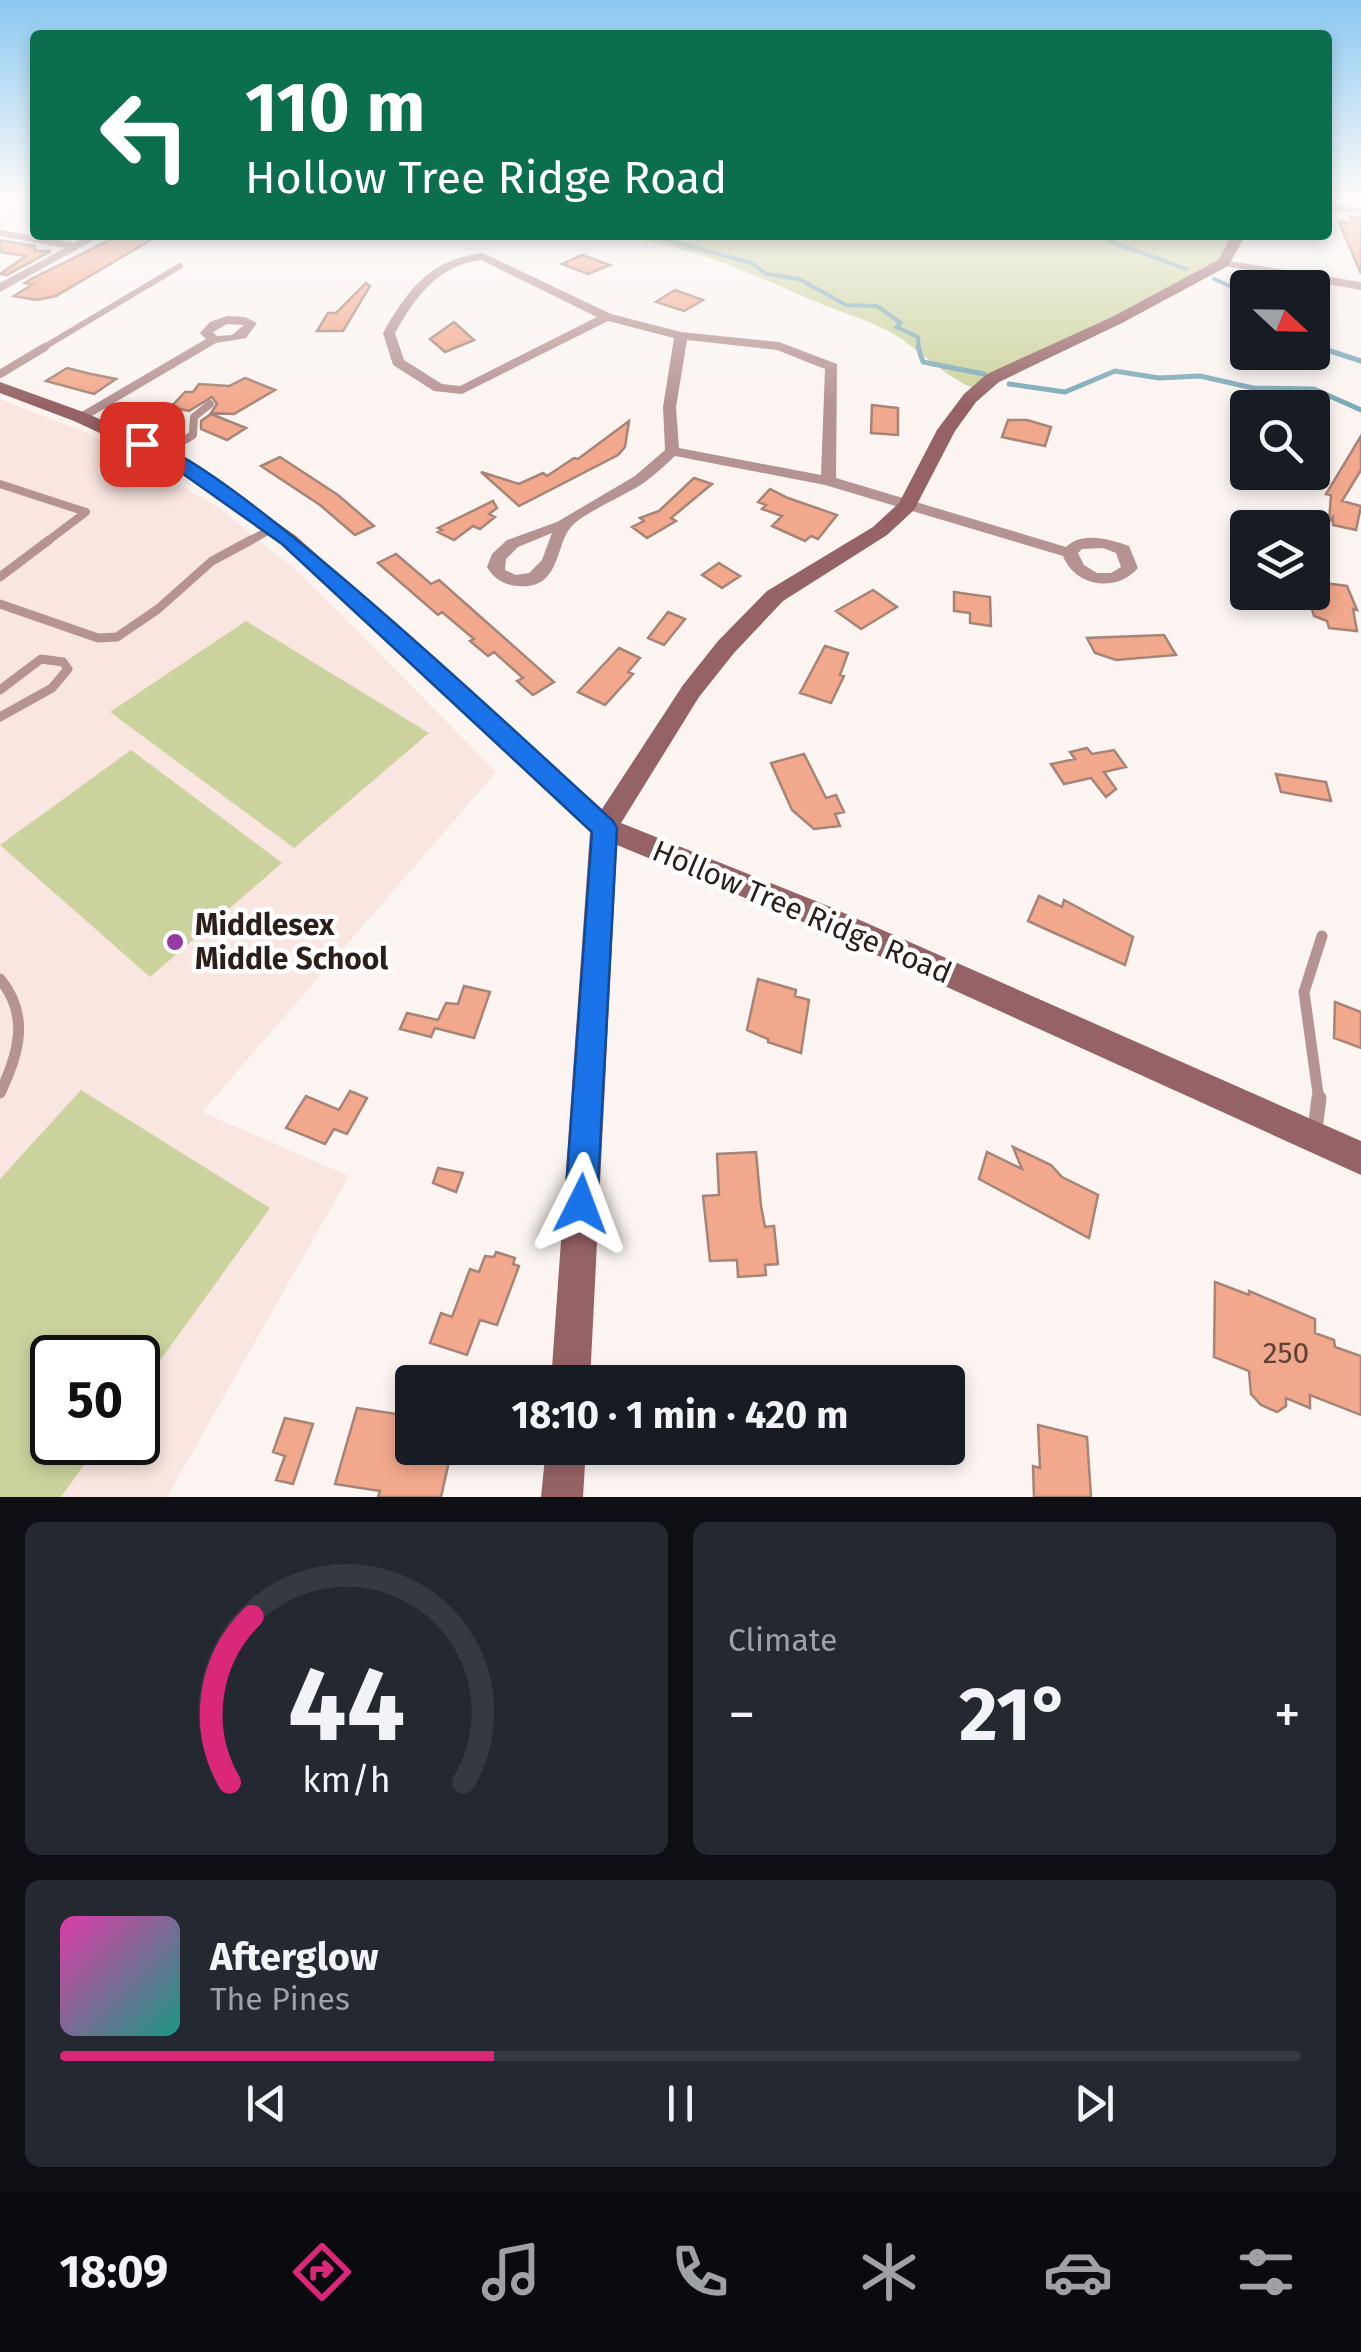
<!DOCTYPE html>
<html lang="en">
<head>
<meta charset="utf-8">
<style>
	:root { --surface:#171b24; --page:#242831; --text:#f1f3f6; --muted:#9ea1a6; --line:#363941; --accent:#db2777 }
	body { margin:0; font-family:"Fira Sans",sans-serif; background:var(--page); color:var(--text); height:100vh; display:flex; flex-direction:column; font-size:38px; white-space:nowrap }
	* { box-sizing:border-box; margin:0 }
	p { font-size:32px; color:var(--muted) }
	.icon { flex:none; width:55px; height:55px; fill:none; stroke:currentColor; stroke-width:2; stroke-linecap:round; stroke-linejoin:round }
	.map { position:relative; height:1497px; overflow:hidden }
	.panel { display:flex; flex-direction:column; gap:25px; padding:25px; background:#0d0f14; flex:1 }
	.panel>* { flex:none }
	.banner { position:absolute; left:30px; top:30px; width:1302px; height:210px; border-radius:10px; box-shadow:0 5px 15px #0003; background:#0b6e4f; color:#fff; overflow:hidden }
	.needle { width:65px; rotate:112deg }
	.fabs { position:absolute; left:1230px; top:270px; display:grid; gap:20px }
	.fabs a { display:grid; place-items:center; width:100px; height:100px; border-radius:10px; background:var(--surface); box-shadow:0 5px 15px #0003; font-size:50px }
	.speed { position:absolute; left:30px; top:1335px; display:flex; gap:20px; font-size:50px; font-weight:700; text-align:center }
	.speed>* { display:grid; place-content:center; width:130px; height:130px; border-radius:50%; background:var(--surface); box-shadow:0 5px 15px #0003; line-height:1 }
	.speed .limit { border:5px solid #111; border-radius:15px; background:#fff; color:#111 }
	.pin { position:absolute; display:grid; place-items:center; width:85px; height:85px; color:#fff; margin:-42px; border-radius:20px; box-shadow:0 5px 15px #0006 }
	.me { position:absolute; width:110px; margin:-55px; rotate:3deg; stroke-linejoin:round; filter:drop-shadow(0 0 8px #0008) }
	.turn { display:flex; align-items:center; gap:35px; height:210px; padding:0 50px; font-size:45px }
	.turn .icon { width:130px; height:130px; stroke-width:2.5 }
	.turn b { display:block; font-size:70px; line-height:85px }
	.big { font-size:75px; font-weight:700; line-height:1.1 }
	.panel .tile { flex:1; display:flex; flex-direction:column; justify-content:center; gap:15px; min-width:0; padding:0 35px; border-radius:15px; background:var(--page) }
	.panel .dial { align-items:center; gap:0 }
	.dial svg { height:260px; overflow:visible; fill:none; stroke:var(--line); stroke-width:7; stroke-linecap:round; text-anchor:middle }
	.dial text { fill:var(--text); stroke:none }
	.song { display:flex; align-items:center; gap:30px }
	.cover { width:120px; height:120px; border-radius:15px; background:linear-gradient(135deg,hsl(320 70% 55%),hsl(170 70% 35%)) }
	.played { height:10px; border-radius:5px; background:linear-gradient(90deg,var(--accent) 35%,var(--line) 35%) }
	.keys { display:flex; justify-content:space-around; direction:ltr }
	.heat { display:flex; justify-content:space-between; align-items:center; font-size:55px; direction:ltr }
	.panel .tiles { flex:1; display:grid; gap:25px; grid-template-columns:1fr 1fr }
	.tile:last-child { grid-column:span 2 }
	.trip { position:absolute; left:395px; top:1365px; width:570px; height:100px; border-radius:10px; background:var(--surface); box-shadow:0 5px 15px #0003; font-weight:700; line-height:100px; text-align:center }
	.dock { display:flex; height:160px; justify-content:space-around; align-items:center; background:#090b0e; color:var(--muted) }
	.dock .icon { width:70px; height:70px }
	.dock .active { color:var(--accent) }
	.dock b { font-size:45px; color:var(--text) }
	.map>svg:first-child { display:block }
	.built { fill:#f9e6e0; fill-rule:evenodd }
	.green { fill:#ccd29e }
	.lines { fill:none; stroke-linecap:round; stroke-linejoin:round }
	.stream-far1 { stroke:#7caab8; stroke-width:4 }
	.stream { stroke:#7caab8; stroke-width:5 }
	.building { fill:#f2a88c; stroke:#a68477; stroke-width:2.5 }
	.lane-far4 { stroke:#b69393; stroke-width:6 }
	.lane-far3 { stroke:#b69393; stroke-width:8 }
	.lane-far2 { stroke:#b69393; stroke-width:9 }
	.lane-far1 { stroke:#b69393; stroke-width:11 }
	.lane { stroke:#b69393; stroke-width:15 }
	.street { fill:#b69393; fill-rule:evenodd }
	.secondary { fill:#956365; fill-rule:evenodd }
	.route { fill:#1a73e8; stroke:#114b97; stroke-width:2.5 }
	.poi-dot { fill:#963ba6; stroke:#fff; stroke-width:4 }
	.labels { text-anchor:middle; stroke-width:9; stroke-linejoin:round; paint-order:stroke }
	.street-label { font-size:30px; fill:#2c1f1a; stroke:#fff }
	.poi-label { font-size:30px; font-weight:bold; fill:#2c1f1a; stroke:#fff; text-anchor:start }
	.near-number-label { font-size:30px; fill:#5e4136 }
</style>
</head>
<body>
<div class="map">
<svg width="1361" height="1497" viewBox="0 0 1361 1497">
	<rect width="100%" height="100%" fill="#fbf4f1"/>
	<path class="built" d="M 0,399 L 87,433 L 217,506 L 302,575 L 496,772 L 202,1112 L 349,1176 L 167,1497 L 0,1497 ZM 52,1358 L 138,1358 L 138,1442 L 52,1442 Z"/>
	<path class="green" d="M 603,235 L 1233,235 L 1217,261 L 981,390 C 953,385 918,348 892,333 C 865,318 834,310 807,298 C 740,268 677,241 603,235 Z
		M 246,621 L 429,733 L 294,848 L 110,712 Z
		M 131,750 L 282,863 L 150,977 L 0,845 Z
		M 81,1090 L 270,1208 L 138,1391 L 138,1358 L 52,1358 L 52,1442 L 100,1443 L 61,1497 L 0,1497 L 0,1179 Z"/>
	<g class="lines">
		<path class="stream-far1" d="M 649,235 L 751,263 L 767,274 L 799,279 L 846,305 L 877,306 L 901,323 L 896,327 L 918,337 L 919,349
			M 1104,235 L 1109,241 L 1186,269
			M 1214,279 L 1248,294
			M 1312,344 L 1323,349"/>
		<path class="stream" d="M 918,347 L 923,362 L 984,374
			M 1318,347 L 1361,361
			M 1009,384 L 1065,392 L 1115,371 L 1159,378 L 1200,376 L 1253,388 L 1314,389 L 1361,410"/>
	</g>
	<path class="building" d="M 1349,216 L 1361,218 L 1361,274 L 1339,222 L 1352,223 Z
		M 120,235 L 154,238 L 56,296 L 37,300 L 14,296 L 33,284 L 25,283 L 31,279 Z
		M 0,240 L 35,246 L 35,251 L 51,251 L 7,275 L 0,274 L 26,256 L 0,252 Z
		M 582,255 L 610,265 L 588,274 L 562,264 Z
		M 366,283 L 370,286 L 343,331 L 317,331 L 328,313 L 336,313 Z
		M 675,290 L 703,300 L 684,311 L 656,302 Z
		M 454,322 L 474,340 L 445,352 L 430,339 Z
		M 67,368 L 91,374 L 116,379 L 94,394 L 46,381 Z
		M 245,378 L 275,390 L 234,414 L 211,413 L 217,404 L 212,397 L 189,411 L 171,407 L 185,392 L 193,392 L 199,384 L 229,386 Z
		M 872,405 L 898,408 L 898,435 L 871,433 Z
		M 211,414 L 246,428 L 227,440 L 201,429 L 201,421 Z
		M 1008,420 L 1027,420 L 1051,427 L 1045,446 L 1002,437 Z
		M 629,421 L 625,447 L 618,455 L 519,506 L 481,472 L 519,484 L 543,473 L 547,476 L 574,458 L 578,459 Z
		M 1361,436 L 1361,470 L 1342,501 L 1361,506 L 1356,530 L 1333,525 L 1333,517 L 1329,522 L 1331,495 L 1326,494 Z
		M 280,457 L 338,495 L 374,526 L 355,535 L 320,505 L 261,466 Z
		M 694,478 L 712,484 L 671,518 L 676,521 L 647,538 L 632,527 L 644,521 L 640,518 L 659,511 Z
		M 770,489 L 788,498 L 837,515 L 818,539 L 811,536 L 805,541 L 772,526 L 782,516 L 762,509 L 766,505 L 758,502 Z
		M 493,501 L 497,508 L 489,514 L 495,517 L 480,529 L 473,526 L 454,540 L 438,532 L 442,530 L 438,528 Z
		M 396,554 L 431,584 L 439,580 L 554,682 L 533,695 L 517,681 L 523,678 L 494,652 L 488,656 L 470,641 L 474,639 L 442,612 L 438,615 L 378,563 Z
		M 719,563 L 740,576 L 722,588 L 702,575 Z
		M 1317,582 L 1347,586 L 1357,610 L 1353,609 L 1357,631 L 1329,628 L 1327,621 L 1314,616 L 1308,596 L 1324,597 Z
		M 873,590 L 897,607 L 861,629 L 836,611 Z
		M 954,592 L 990,597 L 991,626 L 970,623 L 970,613 L 954,611 Z
		M 668,612 L 685,619 L 664,645 L 648,638 Z
		M 1164,635 L 1176,655 L 1116,660 L 1095,653 L 1087,638 Z
		M 825,646 L 848,653 L 840,675 L 844,676 L 831,703 L 800,693 Z
		M 619,648 L 640,658 L 628,672 L 633,674 L 605,705 L 578,692 Z
		M 1087,748 L 1092,754 L 1114,750 L 1126,767 L 1104,772 L 1116,789 L 1106,797 L 1091,778 L 1064,784 L 1051,764 L 1075,759 L 1070,752 Z
		M 804,754 L 826,798 L 836,795 L 844,812 L 835,814 L 840,826 L 814,829 L 792,810 L 771,763 Z
		M 1276,774 L 1326,782 L 1331,801 L 1281,792 Z
		M 1039,896 L 1062,907 L 1064,900 L 1133,937 L 1125,965 L 1028,921 Z
		M 758,979 L 796,990 L 795,996 L 809,1000 L 801,1053 L 768,1042 L 768,1039 L 747,1030 Z
		M 464,986 L 490,992 L 474,1038 L 435,1028 L 431,1037 L 400,1029 L 407,1013 L 438,1020 L 446,1003 L 458,1004 Z
		M 1335,1002 L 1361,1012 L 1361,1048 L 1334,1038 Z
		M 350,1091 L 367,1098 L 347,1134 L 334,1129 L 325,1144 L 286,1128 L 306,1096 L 339,1110 Z
		M 1013,1147 L 1051,1165 L 1062,1177 L 1098,1195 L 1089,1238 L 979,1179 L 987,1152 L 1022,1169 Z
		M 756,1152 L 761,1206 L 765,1227 L 774,1226 L 778,1264 L 765,1265 L 766,1275 L 738,1277 L 737,1260 L 710,1261 L 703,1196 L 719,1195 L 717,1154 Z
		M 438,1168 L 463,1173 L 456,1192 L 433,1183 Z
		M 496,1252 L 515,1258 L 513,1264 L 519,1266 L 497,1325 L 480,1320 L 467,1355 L 430,1343 L 441,1313 L 452,1317 L 470,1269 L 479,1272 L 485,1256 L 494,1257 Z
		M 1215,1282 L 1249,1295 L 1249,1291 L 1315,1319 L 1315,1333 L 1334,1340 L 1335,1347 L 1361,1356 L 1361,1415 L 1310,1395 L 1310,1408 L 1286,1398 L 1286,1406 L 1277,1412 L 1261,1405 L 1251,1394 L 1249,1371 L 1214,1357 Z
		M 357,1408 L 410,1416 L 412,1448 L 452,1448 L 441,1497 L 378,1497 L 380,1491 L 335,1484 Z
		M 285,1418 L 313,1424 L 293,1484 L 276,1480 L 285,1456 L 273,1452 Z
		M 1038,1425 L 1087,1437 L 1091,1497 L 1034,1497 L 1033,1466 L 1040,1468 Z"/>
	<g class="lines">
		<path class="lane-far4" d="M 41,349 L 180,266"/>
		<path class="lane-far3" d="M 0,374 L 45,347
			M 161,454 L 193,435 L 194,417 L 210,404
			M 0,484 L 86,512 L 45,543
			M 246,543 L 273,528"/>
		<path class="lane-far2" d="M 0,577 L 49,540
			M 0,604 L 98,638 L 117,637 L 158,609 L 212,561 L 251,540
			M 0,690 L 41,659 L 63,662 L 68,669 L 52,688 L 0,717"/>
		<path class="lane-far1" d="M 0,979 C 30,1015 19,1054 0,1093
			M 1319,1101 L 1304,992 L 1322,936"/>
		<path class="lane" d="M 1315,1130 L 1319,1098"/>
		<path class="street" d="M 1328,204 L 1361,208 L 1361,214 L 1328,210 Z
			M 0,230 L 74,243 L 90,235 L 103,235 L 0,292 L 0,283 L 65,248 L 0,236 Z
			M 483,253 L 611,314 L 681,332 L 779,342 L 837,364 L 836,478 L 1066,547 C 1082,531 1110,539 1129,546 L 1138,568 C 1117,593 1075,587 1063,556 L 825,485 L 675,456 C 665,465 656,474 645,482 C 627,495 584,512 571,527 C 555,545 561,590 518,586 C 504,585 494,579 487,567 L 492,554 L 507,540 L 557,522 L 635,476 L 665,450 L 663,407 L 674,338 L 608,321 L 462,394 L 434,391 L 393,365 L 383,333 C 409,288 429,260 483,253 ZM 481,260 L 597,317 L 460,386 L 442,384 L 404,360 L 395,333 C 416,296 437,266 481,260 ZM 687,340 L 777,350 L 825,369 L 821,475 L 679,448 L 676,407 ZM 552,533 L 542,560 L 529,573 L 516,575 L 505,570 L 506,559 L 518,547 ZM 1103,548 L 1116,553 L 1121,567 L 1111,573 L 1097,573 L 1084,565 L 1078,553 L 1082,549 Z
			M 1223,260 L 1361,282 L 1361,290 L 1219,265 L 1219,261 Z
			M 227,316 L 245,317 L 257,323 L 246,338 L 216,343 L 85,420 L 73,417 L 206,339 L 200,333 L 210,322 ZM 227,324 L 244,325 L 232,335 L 217,336 L 213,332 Z"/>
		<path class="secondary" d="M 1232,235 L 1246,235 L 1228,266 L 1122,323 L 999,382 L 976,402 L 955,431 L 914,510 L 887,535 L 783,601 L 734,653 L 699,697 L 621,823 L 828,906 L 1361,1141 L 1361,1175 L 808,924 L 617,845 L 590,1382 L 551,1382 L 590,832 L 282,544 L 171,466 L 74,421 L 0,393 L 0,382 L 86,413 L 185,458 L 296,536 L 602,809 L 683,685 L 718,641 L 767,591 L 873,527 L 899,503 L 937,430 L 964,394 L 987,374 L 1112,317 L 1218,260 Z
			M 546,1448 L 586,1448 L 583,1497 L 541,1497 Z"/>
	</g>
	<linearGradient id="sky" x2="0" y2="1"><stop stop-color="#8ac8f0"/><stop offset="0.48" stop-color="#fdfaf9"/><stop offset="1" stop-color="#fdfaf9" stop-opacity="0"/></linearGradient>
	<rect width="1361" height="406" fill="url(#sky)"/>
	<path class="route" d="M 136,440 C 201,431 547,762 613,821 L 617,828 L 597,1204 L 592,1216 L 581,1221 L 570,1216 L 565,1204 L 592,832 L 282,544 L 172,466 L 136,448 Z"/>
	<circle class="poi-dot" cx="175" cy="942" r="10"/>
	<g class="labels">
		<g class="street-label">
			<text transform="translate(802 912) rotate(23)" y="10">Hollow Tree Ridge Road</text>
		</g>
		<g class="poi-label">
			<text x="195" y="935">Middlesex<tspan x="195" dy="34">Middle School</tspan></text>
		</g>
		<g class="near-number-label">
			<text x="1286" y="1363">250</text>
		</g>
	</g>
</svg>
<div class="fabs">
<a><svg class="needle" viewBox="-14 -14 28 28"><path d="M0-13l5 13h-10z" fill="#e53935"/><path d="M0 13l5-13h-10z" fill="#9ea1a6"/></svg></a>
<a><svg class="icon" aria-label="search" viewBox="0 0 24 24"><circle cx="10" cy="10" r="6"/><path d="M15 15l6 6"/></svg></a>
<a><svg class="icon" aria-label="layers" viewBox="0 0 24 24"><path d="M12 4l9 5-9 5-9-5zM3 14l9 5 9-5"/></svg></a>
</div>
<div class="speed"><div class="limit">50</div></div>
<div class="pin" style="left:142px;top:444px;background:#d93025"><svg class="icon" aria-label="arrive" viewBox="0 0 24 24"><path d="M6 21V4h12l-3 4 3 4H6"/></svg></div>
<svg class="me" style="left:581px;top:1204px" viewBox="-20 -20 40 40"><path d="M0-17L14 15 0 8-14 15z" fill="#1a73e8" stroke="#fff" stroke-width="4"/></svg>
<div class="trip">18:10 · 1 min · 420 m</div>
<div class="banner">
<div class="turn"><svg class="icon" aria-label="left" viewBox="0 0 24 24"><path d="M17 20v-9H6M10 6l-5 5 5 5"/></svg><div><b>110 m</b>Hollow Tree Ridge Road</div></div>
</div>
</div>
<section class="panel">
<div class="tiles">
<div class="tile dial"><svg viewBox="0 0 100 80">
<path d="M14 69A42 42 0 1 1 86 69"/>
<path d="M14 69A42 42 0 0 1 21 18" stroke="#db2777"/>
<text x="50" y="56" font-size="32" font-weight="700">44</text>
<text x="50" y="72" font-size="11">km/h</text>
</svg></div>
<div class="tile"><p>Climate</p>
<div class="heat"><a>−</a><b class="big">21°</b><a>+</a></div>
</div>
<div class="tile">
<div class="song"><i class="cover"></i><div><b>Afterglow</b><p>The Pines</p></div></div>
<div class="played"></div>
<div class="keys"><svg class="icon" aria-label="previous" viewBox="0 0 24 24"><path d="M18 5L8 12l10 7zM5 5v14"/></svg><svg class="icon" aria-label="pause" viewBox="0 0 24 24"><path d="M8 5v14M16 5v14"/></svg><svg class="icon" aria-label="next" viewBox="0 0 24 24"><path d="M6 5l10 7-10 7zM19 5v14"/></svg></div>
</div>
</div>
</section>
<nav class="dock">
<b>18:09</b>
<svg class="icon active" aria-label="directions" viewBox="0 0 24 24"><path d="M12 3l9 9-9 9-9-9zM9 14v-3h6M13 9l2 2-2 2"/></svg>
<svg class="icon" aria-label="music" viewBox="0 0 24 24"><path d="M9 18V5l10-2v13"/><circle cx="6" cy="18" r="3"/><circle cx="16" cy="16" r="3"/></svg>
<svg class="icon" aria-label="phone" viewBox="0 0 24 24"><path d="M5 4h4l2 5-3 2q2 4 5 5l2-3 5 2v4C11 20 4 13 5 4z"/></svg>
<svg class="icon" aria-label="climate" viewBox="0 0 24 24"><path d="M12 3v18M4 7l16 10M4 17L20 7"/></svg>
<svg class="icon" aria-label="car" viewBox="0 0 24 24"><path d="M5 17H2v-5l4-1 3-4h7l3 4 3 1v5h-3M9 17h6M6 11h13"/><circle cx="7" cy="17" r="2"/><circle cx="17" cy="17" r="2"/></svg>
<svg class="icon" aria-label="filters" viewBox="0 0 24 24"><path d="M4 7h16M4 17h16"/><circle cx="9" cy="7" r="2"/><circle cx="15" cy="17" r="2"/></svg>
</nav>
</body>
</html>
